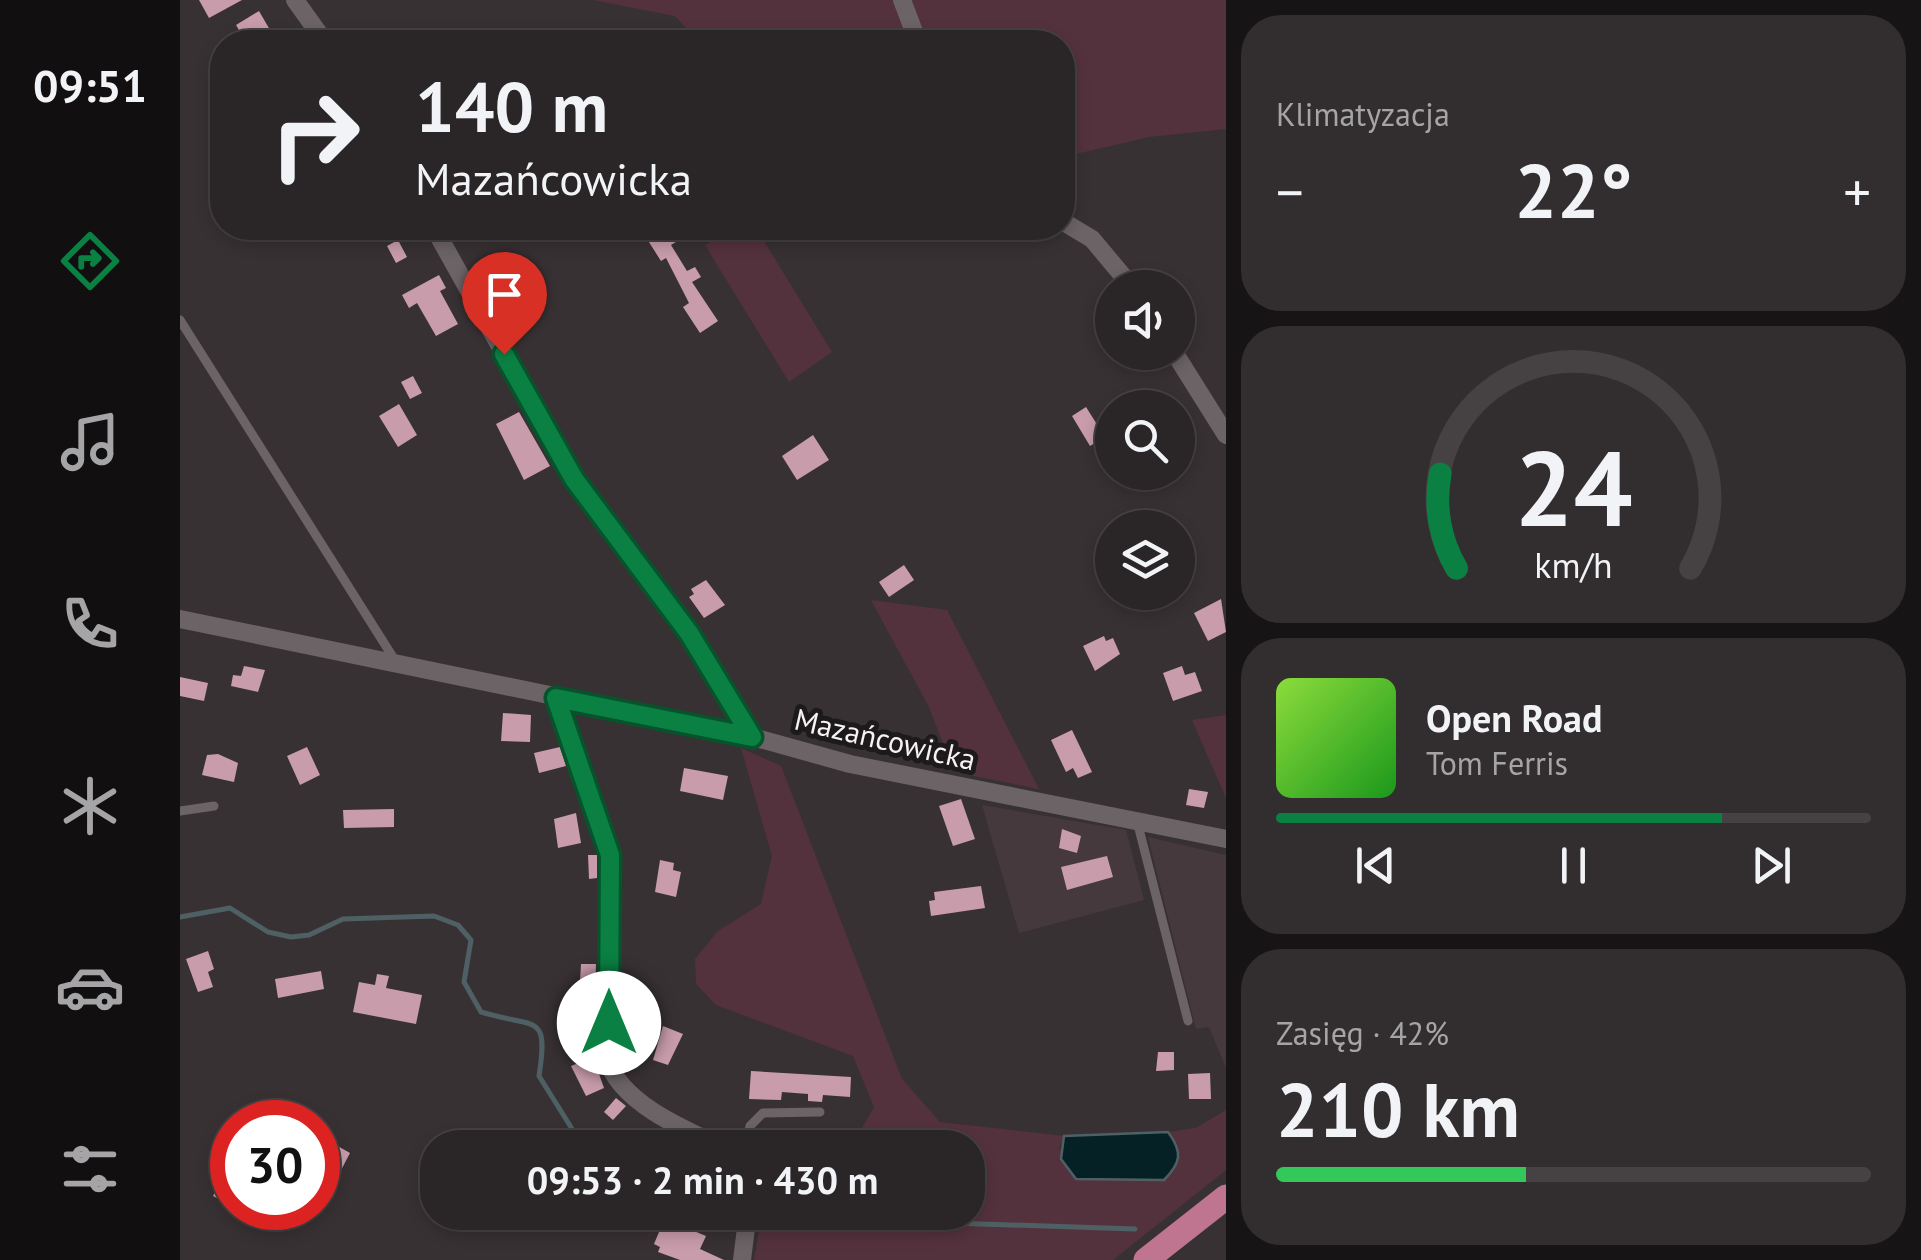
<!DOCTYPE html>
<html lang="pl">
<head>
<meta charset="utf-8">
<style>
	:root { --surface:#2a2526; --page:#322d2e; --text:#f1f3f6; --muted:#a5a5a7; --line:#464243; --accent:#0b8043 }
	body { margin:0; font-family:"PT Sans",sans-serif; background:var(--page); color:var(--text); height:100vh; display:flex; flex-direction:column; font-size:38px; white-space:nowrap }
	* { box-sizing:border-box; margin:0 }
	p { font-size:32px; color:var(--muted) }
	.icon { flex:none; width:55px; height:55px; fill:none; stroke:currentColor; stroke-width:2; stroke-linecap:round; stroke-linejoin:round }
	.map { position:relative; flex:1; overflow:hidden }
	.panel { display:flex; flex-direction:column; gap:15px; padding:15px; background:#171415; width:695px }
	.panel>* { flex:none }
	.hud { position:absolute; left:30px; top:30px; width:865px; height:210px; border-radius:40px; box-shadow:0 5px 15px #0003,0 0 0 2px var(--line); background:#2a2526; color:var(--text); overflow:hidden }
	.controls { position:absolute; left:915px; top:270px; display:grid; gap:20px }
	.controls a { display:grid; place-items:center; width:100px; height:100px; border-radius:50%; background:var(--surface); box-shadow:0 5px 15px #0003,0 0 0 2px var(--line); font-size:50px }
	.speed { position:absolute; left:30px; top:1100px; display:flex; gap:20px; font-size:50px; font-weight:700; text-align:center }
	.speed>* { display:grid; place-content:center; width:130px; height:130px; border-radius:50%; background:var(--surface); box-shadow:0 5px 15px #0003,0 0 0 2px var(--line); line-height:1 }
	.speed .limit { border:15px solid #d22; background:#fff; color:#111 }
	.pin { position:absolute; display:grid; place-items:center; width:85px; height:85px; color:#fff; margin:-102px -42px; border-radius:50% 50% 50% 0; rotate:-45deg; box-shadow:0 0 10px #0007 }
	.pin .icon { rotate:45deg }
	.me { position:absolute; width:110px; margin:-55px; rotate:0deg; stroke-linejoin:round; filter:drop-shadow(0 0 8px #0008) }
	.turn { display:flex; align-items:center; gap:35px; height:210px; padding:0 40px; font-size:45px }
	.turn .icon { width:130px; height:130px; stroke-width:2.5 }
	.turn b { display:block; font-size:70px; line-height:85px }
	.big { font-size:75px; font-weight:800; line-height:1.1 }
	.panel .card { flex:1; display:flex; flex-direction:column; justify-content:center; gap:15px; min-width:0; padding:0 35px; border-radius:40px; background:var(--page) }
	.panel .dial { align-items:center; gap:0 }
	.dial svg { height:260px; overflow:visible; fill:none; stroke:var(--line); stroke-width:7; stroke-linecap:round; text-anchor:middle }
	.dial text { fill:var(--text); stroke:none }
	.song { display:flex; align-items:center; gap:30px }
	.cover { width:120px; height:120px; border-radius:15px; background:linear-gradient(135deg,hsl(90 70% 55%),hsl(120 70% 35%)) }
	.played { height:10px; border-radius:5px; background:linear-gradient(90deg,var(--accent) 75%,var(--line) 75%) }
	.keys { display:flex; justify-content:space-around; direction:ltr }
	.heat { display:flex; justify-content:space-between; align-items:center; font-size:55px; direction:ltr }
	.charge { height:15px; border-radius:8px; background:linear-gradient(90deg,#34c759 42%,var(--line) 0) }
	.trip { position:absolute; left:240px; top:1130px; width:565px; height:100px; border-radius:40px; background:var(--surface); box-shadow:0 5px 15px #0003,0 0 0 2px var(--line); font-weight:800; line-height:100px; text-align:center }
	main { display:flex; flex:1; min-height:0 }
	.dock { display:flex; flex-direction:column; width:180px; justify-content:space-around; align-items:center; background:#110f0f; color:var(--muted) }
	.dock .icon { width:70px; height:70px }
	.dock .on { color:var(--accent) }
	.dock b { font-size:45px; color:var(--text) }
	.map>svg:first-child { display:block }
	.built { fill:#46393d }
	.green { fill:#54323d }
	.water { fill:#062125; stroke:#4e6063; stroke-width:2.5 }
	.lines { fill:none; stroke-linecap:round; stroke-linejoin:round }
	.stream { stroke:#4e6063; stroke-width:5 }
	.building { fill:#c89caa }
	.service { stroke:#6b6365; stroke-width:9 }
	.minor { stroke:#6b6365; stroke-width:18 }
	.primary { stroke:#bf758f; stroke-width:25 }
	.route-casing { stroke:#07532c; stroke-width:25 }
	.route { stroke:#0b8043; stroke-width:18 }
	.labels { text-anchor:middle; stroke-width:10; stroke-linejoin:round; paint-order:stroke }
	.street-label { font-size:30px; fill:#f7f2f3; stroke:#1d1a1b }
</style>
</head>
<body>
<main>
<nav class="dock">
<b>09:51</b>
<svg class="icon on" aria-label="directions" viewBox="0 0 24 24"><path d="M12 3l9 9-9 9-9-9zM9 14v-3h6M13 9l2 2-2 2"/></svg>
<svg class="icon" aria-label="music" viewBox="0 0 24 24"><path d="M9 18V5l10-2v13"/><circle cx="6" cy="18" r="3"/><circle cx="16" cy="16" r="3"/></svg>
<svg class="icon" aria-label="phone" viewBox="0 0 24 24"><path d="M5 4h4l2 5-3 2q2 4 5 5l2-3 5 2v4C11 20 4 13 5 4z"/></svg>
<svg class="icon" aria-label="climate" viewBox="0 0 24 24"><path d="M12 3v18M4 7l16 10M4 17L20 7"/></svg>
<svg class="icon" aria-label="car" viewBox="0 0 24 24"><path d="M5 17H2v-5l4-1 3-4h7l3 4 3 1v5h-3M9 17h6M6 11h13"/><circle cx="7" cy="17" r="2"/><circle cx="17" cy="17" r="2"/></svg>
<svg class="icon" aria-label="filters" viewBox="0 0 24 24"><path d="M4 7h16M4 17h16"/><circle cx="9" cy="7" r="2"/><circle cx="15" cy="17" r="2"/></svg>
</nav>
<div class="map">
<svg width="1046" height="1260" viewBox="0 0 1046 1260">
	<rect width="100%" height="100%" fill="#383133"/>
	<path class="built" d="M 802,805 L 946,830 L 964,900 L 839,933 Z
		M 968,837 L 1046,855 L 1046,1068 L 1029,1027 L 1016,1029 Z"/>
	<path class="green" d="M 413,0 L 1046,0 L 1046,129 L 969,137 L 883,157 L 882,42 L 519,42 L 495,16 Z
		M 557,228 L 596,228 L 582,238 L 652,352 L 609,382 L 525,245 Z
		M 691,600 L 767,610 L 859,789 L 774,772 L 749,707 Z
		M 1046,715 L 1046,798 L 1012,720 Z
		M 561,748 L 601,766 L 722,1079 L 760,1122 L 884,1136 L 879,1149 L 998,1145 L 988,1132 L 1016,1128 L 1046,1110 L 1046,1170 L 933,1260 L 574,1260 L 582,1213 L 788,1212 L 788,1148 L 671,1147 L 694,1107 L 673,1056 L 536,1005 L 516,984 L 515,959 L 538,931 L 581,904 L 592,856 Z"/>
	<path class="water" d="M 988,1132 C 1003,1152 1001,1163 984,1180 L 896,1179 L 881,1159 L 884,1136 Z"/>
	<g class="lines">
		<path class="stream" d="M 0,917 L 50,908 L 88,932 L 111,937 L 129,935 L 163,919 L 254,916 L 278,925 L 291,940 L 284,982 L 301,1012 C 356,1029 369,1011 359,1076 L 404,1148
			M 587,1217 L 955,1229"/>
	</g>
	<path class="building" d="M 19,0 L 62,0 L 29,18 Z
		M 79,11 L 97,42 L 66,42 L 56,25 Z
		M 460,228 L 492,228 L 499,240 L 491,245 L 507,271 L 515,267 L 521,277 L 512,282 L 538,321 L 520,333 L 503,307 L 509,303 L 486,258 L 481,261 Z
		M 218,240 L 227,257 L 216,263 L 207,246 Z
		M 259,275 L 266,288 L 260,291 L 278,324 L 256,336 L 237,303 L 229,308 L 222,295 Z
		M 233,376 L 242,393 L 230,399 L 221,382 Z
		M 219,404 L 237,435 L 218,447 L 199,416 Z
		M 906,407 L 925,437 L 910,446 L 892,416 Z
		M 339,412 L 370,466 L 344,480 L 316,424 Z
		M 633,435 L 649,460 L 617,480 L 602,456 Z
		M 981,512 L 984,528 L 957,528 L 956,516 Z
		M 724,565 L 734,580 L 709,597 L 699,582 Z
		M 526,580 L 545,605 L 524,618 L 509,597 L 514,594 L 511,589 Z
		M 1041,599 L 1046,632 L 1028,641 L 1014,613 Z
		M 924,636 L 926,641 L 933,638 L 940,654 L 915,671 L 903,646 Z
		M 64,666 L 85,670 L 78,692 L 51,686 L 53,675 L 61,676 Z
		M 1002,666 L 1005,675 L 1015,672 L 1022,691 L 993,701 L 983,673 Z
		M 0,677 L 28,683 L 24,701 L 0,696 Z
		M 323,713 L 351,715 L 350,742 L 321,741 Z
		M 892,730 L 912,772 L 898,778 L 893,768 L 886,772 L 871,740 Z
		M 127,747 L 140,775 L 120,785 L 107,756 Z
		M 380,747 L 386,766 L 359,773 L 354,753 Z
		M 38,754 L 58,763 L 54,782 L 22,775 L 27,755 Z
		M 504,768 L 548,776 L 543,800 L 500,791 Z
		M 1009,789 L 1028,792 L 1024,808 L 1006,805 Z
		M 781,799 L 795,839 L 773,846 L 759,806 Z
		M 214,809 L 214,827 L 164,828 L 163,810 Z
		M 396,813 L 401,843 L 378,848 L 374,819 Z
		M 882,829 L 901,836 L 897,853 L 879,848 Z
		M 408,855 L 417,855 L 417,878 L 409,879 Z
		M 927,856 L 933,877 L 887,890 L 881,867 Z
		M 480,860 L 494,863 L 493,870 L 501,872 L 496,897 L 475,892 Z
		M 801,886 L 805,908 L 751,916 L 749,901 L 755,900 L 754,892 Z
		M 28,951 L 34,969 L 28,972 L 33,987 L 18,992 L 6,959 Z
		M 401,964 L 416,964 L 415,993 L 406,992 L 407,981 L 400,981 Z
		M 141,971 L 144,989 L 98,998 L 95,979 Z
		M 197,974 L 209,976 L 206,988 L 242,995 L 236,1024 L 173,1012 L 179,982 L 195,985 Z
		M 483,1026 L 503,1034 L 488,1065 L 473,1060 Z
		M 978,1052 L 994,1052 L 994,1070 L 976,1071 Z
		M 413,1057 L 424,1088 L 406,1096 L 391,1066 Z
		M 571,1071 L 671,1077 L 670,1097 L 643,1095 L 642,1102 L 628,1101 L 628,1094 L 602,1092 L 601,1100 L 569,1099 Z
		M 1030,1073 L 1031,1099 L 1009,1099 L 1008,1074 Z
		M 436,1098 L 446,1106 L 433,1120 L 424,1112 Z
		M 154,1144 L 170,1153 L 149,1193 L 138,1187 L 138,1158 L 143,1148 L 150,1152 Z
		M 52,1161 L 52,1206 L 33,1196 Z
		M 482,1225 L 499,1232 L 502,1226 L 526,1236 L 520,1249 L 544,1260 L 500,1260 L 478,1252 L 480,1247 L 474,1244 Z"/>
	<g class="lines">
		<path class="service" d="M 0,320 L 216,662
			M 0,811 L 34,806
			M 957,821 L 1008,1021
			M 565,1148 L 570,1126 L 583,1113 L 640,1112"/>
		<path class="minor" d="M 115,0 L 145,42
			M 722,0 L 738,42
			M 882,221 L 912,239 L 953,288
			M 254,228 L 394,479 L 509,633 L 573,737
			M 994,352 L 1046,435
			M 0,619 L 573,737 L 670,764 L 1046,839
			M 376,698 L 430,855 L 427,1059 C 440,1103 505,1130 545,1148
			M 562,1260 L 568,1212"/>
		<path class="primary" d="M 966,1260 L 1046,1197"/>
	</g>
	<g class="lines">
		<defs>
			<path id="route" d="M 324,354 L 394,479 L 509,633 L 572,737 L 376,698 L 430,855 L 429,1023"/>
		</defs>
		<use href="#route" class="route-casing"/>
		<use href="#route" class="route"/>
	</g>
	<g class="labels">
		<g class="street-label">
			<text transform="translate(705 740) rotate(13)" y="10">Mazańcowicka</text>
		</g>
	</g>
</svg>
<div class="controls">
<a><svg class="icon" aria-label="sound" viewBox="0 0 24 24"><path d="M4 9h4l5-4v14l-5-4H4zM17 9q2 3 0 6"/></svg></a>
<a><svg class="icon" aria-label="search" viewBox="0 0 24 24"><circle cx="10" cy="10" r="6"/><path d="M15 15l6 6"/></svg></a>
<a><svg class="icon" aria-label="layers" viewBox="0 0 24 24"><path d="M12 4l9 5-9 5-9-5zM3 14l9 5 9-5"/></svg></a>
</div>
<div class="speed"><div class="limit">30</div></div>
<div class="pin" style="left:324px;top:354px;background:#d93025"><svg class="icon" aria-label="arrive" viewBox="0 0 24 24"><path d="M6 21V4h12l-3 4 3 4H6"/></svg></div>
<svg class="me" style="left:429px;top:1023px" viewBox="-20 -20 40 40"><circle r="19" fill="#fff"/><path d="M0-13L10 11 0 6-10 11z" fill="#0b8043"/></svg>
<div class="trip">09:53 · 2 min · 430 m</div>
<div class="hud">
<div class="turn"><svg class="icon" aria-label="right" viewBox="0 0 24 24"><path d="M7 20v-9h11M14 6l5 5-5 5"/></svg><div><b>140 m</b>Mazańcowicka</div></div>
</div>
</div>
<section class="panel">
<div class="card"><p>Klimatyzacja</p>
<div class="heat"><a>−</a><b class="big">22°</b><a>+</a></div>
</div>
<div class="card dial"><svg viewBox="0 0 100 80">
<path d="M14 69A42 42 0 1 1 86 69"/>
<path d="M14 69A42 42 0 0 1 9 40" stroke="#0b8043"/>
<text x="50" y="56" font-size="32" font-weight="700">24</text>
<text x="50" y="72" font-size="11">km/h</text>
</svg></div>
<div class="card">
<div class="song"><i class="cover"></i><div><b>Open Road</b><p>Tom Ferris</p></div></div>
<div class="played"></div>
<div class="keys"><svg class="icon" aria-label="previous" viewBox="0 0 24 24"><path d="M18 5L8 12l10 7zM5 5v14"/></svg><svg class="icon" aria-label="pause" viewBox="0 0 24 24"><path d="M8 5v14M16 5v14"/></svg><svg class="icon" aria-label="next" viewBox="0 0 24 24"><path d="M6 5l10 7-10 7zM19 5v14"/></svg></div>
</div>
<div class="card"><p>Zasięg · 42%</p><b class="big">210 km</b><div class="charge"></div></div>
</section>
</main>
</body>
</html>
